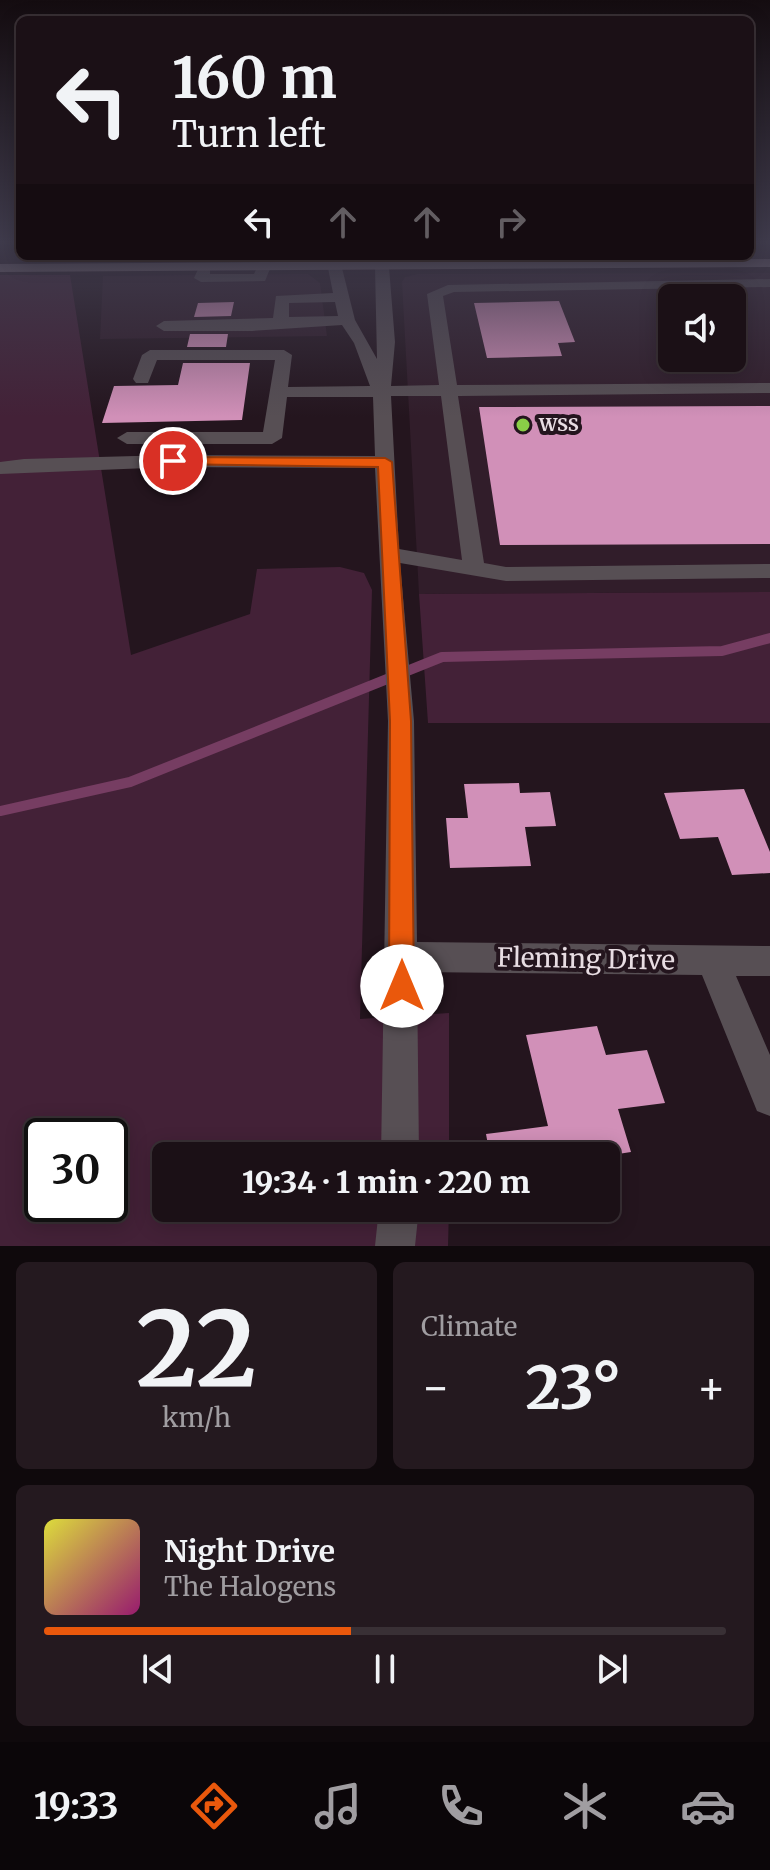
<!DOCTYPE html>
<html lang="en">
<head>
<meta charset="utf-8">
<style>
	:root { --surface:#1b1016; --page:#24191f; --text:#f1f3f6; --muted:#a09da1; --line:#393035; --accent:#ea580c }
	body { margin:0; font-family:Merriweather,serif; background:var(--page); color:var(--text); height:100vh; display:flex; flex-direction:column; font-size:30px; white-space:nowrap }
	* { box-sizing:border-box; margin:0 }
	p { font-size:26px; color:var(--muted) }
	.icon { flex:none; width:44px; height:44px; fill:none; stroke:currentColor; stroke-width:2; stroke-linecap:round; stroke-linejoin:round }
	.map { position:relative; height:1246px; overflow:hidden }
	.side { display:flex; flex-direction:column; gap:16px; padding:16px; background:#0f090c; flex:1 }
	.side>* { flex:none }
	.guide { position:absolute; left:16px; top:16px; width:738px; height:244px; border-radius:12px; box-shadow:0 4px 20px #0003,0 0 0 2px var(--line); background:#1b1016; color:var(--text); overflow:hidden }
	.fabs { position:absolute; left:658px; top:284px; display:grid; gap:16px }
	.fabs a { display:grid; place-items:center; width:88px; height:88px; border-radius:12px; background:var(--surface); box-shadow:0 4px 20px #0003,0 0 0 2px var(--line); font-size:40px }
	.speed { position:absolute; left:24px; top:1118px; display:flex; gap:16px; font-size:40px; font-weight:700; text-align:center }
	.speed>* { display:grid; place-content:center; width:104px; height:104px; border-radius:50%; background:var(--surface); box-shadow:0 4px 20px #0003,0 0 0 2px var(--line); line-height:1 }
	.speed .limit { border:4px solid #111; border-radius:12px; background:#fff; color:#111 }
	.pin { position:absolute; display:grid; place-items:center; width:68px; height:68px; color:#fff; margin:-34px; border:4px solid #fff; border-radius:50%; box-shadow:0 2px 8px #0007 }
	.me { position:absolute; width:88px; margin:-44px; rotate:0deg; stroke-linejoin:round; filter:drop-shadow(0 0 6px #0008) }
	.turn { display:flex; align-items:center; gap:28px; height:168px; padding:0 24px; font-size:36px }
	.turn .icon { width:104px; height:104px; stroke-width:2.5 }
	.turn b { display:block; font-size:56px; line-height:68px }
	.lanes { display:flex; align-items:center; height:76px; padding:0 24px; background:#0003; justify-content:center; gap:40px; direction:ltr }
	.lanes .off { opacity:.35 }
	.big { font-size:60px; font-weight:800; line-height:1.1 }
	.side .tile { flex:1; display:flex; flex-direction:column; justify-content:center; gap:12px; min-width:0; padding:0 28px; border-radius:12px; background:var(--page) }
	.side .dial { align-items:center; gap:0 }
	.dial b { font-size:104px; line-height:1 }
	.song { display:flex; align-items:center; gap:24px }
	.cover { width:96px; height:96px; border-radius:12px; background:linear-gradient(135deg,hsl(60 70% 55%),hsl(320 70% 35%)) }
	.played { height:8px; border-radius:4px; background:linear-gradient(90deg,var(--accent) 45%,var(--line) 45%) }
	.keys { display:flex; justify-content:space-around; direction:ltr }
	.heat { display:flex; justify-content:space-between; align-items:center; font-size:44px; direction:ltr }
	.side .tiles { flex:1; display:grid; gap:16px; grid-template-columns:1fr 1fr }
	.tile:last-child { grid-column:span 2 }
	.trip { position:absolute; left:152px; top:1142px; width:468px; height:80px; border-radius:12px; background:var(--surface); box-shadow:0 4px 20px #0003,0 0 0 2px var(--line); font-weight:800; line-height:80px; text-align:center }
	.tabs { display:flex; height:128px; justify-content:space-around; align-items:center; background:#0b0609; color:var(--muted) }
	.tabs .icon { width:56px; height:56px }
	.tabs .current { color:var(--accent) }
	.tabs b { font-size:36px; color:var(--text) }
	.map>svg:first-child { display:block }
	.built { fill:#311d2a; fill-rule:evenodd }
	.green { fill:#432137; fill-rule:evenodd }
	.lines { fill:none; stroke-linecap:round; stroke-linejoin:round }
	.stream { stroke:#763d62; stroke-width:10 }
	.building { fill:#d190b8 }
	.minor { fill:#574f54; fill-rule:evenodd }
	.major { fill:#94848d; fill-rule:evenodd }
	.route { fill:#ea580c; stroke:#983908; stroke-width:2 }
	.poi-dot { fill:#8ace47; stroke:#24151e; stroke-width:3 }
	.labels { text-anchor:middle; stroke-width:8; stroke-linejoin:round; paint-order:stroke }
	.far-poi-label { font-size:18px; font-weight:bold; fill:#e8dde3; stroke:#24151e; text-anchor:start }
	.near-street-label { font-size:26px; fill:#e8dde3; stroke:#24151e }
</style>
</head>
<body>
<div class="map">
<svg width="770" height="1246" viewBox="0 0 770 1246">
	<rect width="100%" height="100%" fill="#24151e"/>
	<path class="built" d="M 770,273 L 770,592 L 419,594 L 402,282 L 405,277 L 418,274 ZM 672,298 L 732,298 L 732,358 L 672,358 Z
		M 308,274 L 320,283 L 327,336 L 100,339 L 103,276 Z"/>
	<path class="green" d="M 0,275 L 70,275 L 131,655 L 250,614 L 257,569 L 340,567 L 364,573 L 372,590 L 360,1019 L 449,1013 L 449,1156 L 166,1156 L 166,1208 L 449,1208 L 448,1246 L 0,1246 ZM 42,1136 L 110,1136 L 110,1204 L 42,1204 Z
		M 770,592 L 770,723 L 428,723 L 419,594 Z"/>
	<g class="lines">
		<path class="stream" d="M 0,811 L 130,782 L 442,657 L 722,651 L 770,638"/>
	</g>
	<path class="building" d="M 559,301 L 575,342 L 558,343 L 562,356 L 487,358 L 474,303 Z
		M 234,302 L 231,316 L 194,317 L 198,303 Z
		M 190,334 L 228,334 L 226,347 L 187,347 Z
		M 183,363 L 250,363 L 242,420 L 102,423 L 114,386 L 178,385 Z
		M 770,406 L 770,544 L 500,545 L 479,407 Z
		M 519,783 L 520,793 L 550,792 L 556,826 L 525,827 L 531,866 L 450,868 L 446,818 L 468,818 L 464,784 Z
		M 744,789 L 770,852 L 770,873 L 732,875 L 718,837 L 680,839 L 664,793 Z
		M 597,1026 L 606,1055 L 647,1050 L 665,1103 L 618,1109 L 631,1152 L 605,1156 L 490,1156 L 486,1134 L 548,1126 L 526,1035 Z"/>
	<g class="lines">
		<path class="minor" d="M 265,260 L 272,264 L 265,281 L 201,282 L 194,278 L 200,265 L 210,265 L 210,274 L 254,274 L 260,261 Z
			M 382,263 L 389,267 L 395,342 L 391,386 L 439,385 L 427,294 L 448,285 L 770,279 L 770,287 L 454,292 L 443,296 L 457,385 L 770,383 L 770,393 L 458,396 L 484,563 L 506,567 L 770,564 L 770,578 L 506,581 L 400,563 L 414,721 L 417,942 L 770,946 L 770,976 L 736,976 L 770,1055 L 770,1116 L 757,1111 L 702,975 L 417,972 L 419,1156 L 381,1156 L 388,721 L 375,468 L 173,467 L 0,474 L 0,462 L 24,459 L 173,455 L 375,456 L 373,397 L 287,397 L 282,438 L 272,444 L 127,444 L 117,438 L 127,432 L 263,432 L 275,360 L 157,360 L 148,383 L 136,383 L 133,379 L 142,355 L 150,350 L 284,350 L 292,355 L 288,387 L 370,386 L 354,343 L 342,325 L 252,331 L 164,331 L 156,326 L 164,321 L 273,318 L 276,296 L 333,293 L 328,268 L 335,264 L 342,268 L 355,320 L 377,359 L 375,267 ZM 335,302 L 338,316 L 289,317 L 289,303 ZM 391,396 L 441,396 L 462,560 L 399,549 Z
			M 379,1208 L 419,1208 L 415,1246 L 375,1246 Z"/>
		<path class="major" d="M 770,259 L 770,267 L 0,272 L 0,264 Z"/>
	</g>
	<linearGradient id="sky" x2="0" y2="1"><stop stop-color="#140c10"/><stop offset="0.58" stop-color="#3f3b4c"/><stop offset="1" stop-color="#3f3b4c" stop-opacity="0"/></linearGradient>
	<rect width="770" height="417" fill="url(#sky)"/>
	<path class="route" d="M 173,457 L 385,458 L 392,462 L 411,721 L 414,986 L 411,994 L 402,997 L 393,994 L 389,986 L 390,721 L 378,467 L 167,464 L 165,461 Z"/>
	<circle class="poi-dot" cx="523" cy="425" r="8"/>
	<g class="labels">
		<g class="far-poi-label">
			<text x="539" y="431">WSS</text>
		</g>
		<g class="near-street-label">
			<text transform="translate(586 959) rotate(1)" y="9">Fleming Drive</text>
		</g>
	</g>
</svg>
<div class="fabs">
<a><svg class="icon" aria-label="sound" viewBox="0 0 24 24"><path d="M4 9h4l5-4v14l-5-4H4zM17 9q2 3 0 6"/></svg></a>
</div>
<div class="speed"><div class="limit">30</div></div>
<div class="pin" style="left:173px;top:461px;background:#d93025"><svg class="icon" aria-label="arrive" viewBox="0 0 24 24"><path d="M6 21V4h12l-3 4 3 4H6"/></svg></div>
<svg class="me" style="left:402px;top:986px" viewBox="-20 -20 40 40"><circle r="19" fill="#fff"/><path d="M0-13L10 11 0 6-10 11z" fill="#ea580c"/></svg>
<div class="trip">19:34 · 1 min · 220 m</div>
<div class="guide">
<div class="turn"><svg class="icon" aria-label="left" viewBox="0 0 24 24"><path d="M17 20v-9H6M10 6l-5 5 5 5"/></svg><div><b>160 m</b>Turn left</div></div>
<div class="lanes"><svg class="icon" aria-label="left" viewBox="0 0 24 24"><path d="M17 20v-9H6M10 6l-5 5 5 5"/></svg><svg class="icon off" aria-label="ahead" viewBox="0 0 24 24"><path d="M12 20V5M6 11l6-6 6 6"/></svg><svg class="icon off" aria-label="ahead" viewBox="0 0 24 24"><path d="M12 20V5M6 11l6-6 6 6"/></svg><svg class="icon off" aria-label="right" viewBox="0 0 24 24"><path d="M7 20v-9h11M14 6l5 5-5 5"/></svg></div>
</div>
</div>
<section class="side">
<div class="tiles">
<div class="tile dial"><b>22</b><p>km/h</p></div>
<div class="tile"><p>Climate</p>
<div class="heat"><a>−</a><b class="big">23°</b><a>+</a></div>
</div>
<div class="tile">
<div class="song"><i class="cover"></i><div><b>Night Drive</b><p>The Halogens</p></div></div>
<div class="played"></div>
<div class="keys"><svg class="icon" aria-label="previous" viewBox="0 0 24 24"><path d="M18 5L8 12l10 7zM5 5v14"/></svg><svg class="icon" aria-label="pause" viewBox="0 0 24 24"><path d="M8 5v14M16 5v14"/></svg><svg class="icon" aria-label="next" viewBox="0 0 24 24"><path d="M6 5l10 7-10 7zM19 5v14"/></svg></div>
</div>
</div>
</section>
<nav class="tabs">
<b>19:33</b>
<svg class="icon current" aria-label="directions" viewBox="0 0 24 24"><path d="M12 3l9 9-9 9-9-9zM9 14v-3h6M13 9l2 2-2 2"/></svg>
<svg class="icon" aria-label="music" viewBox="0 0 24 24"><path d="M9 18V5l10-2v13"/><circle cx="6" cy="18" r="3"/><circle cx="16" cy="16" r="3"/></svg>
<svg class="icon" aria-label="phone" viewBox="0 0 24 24"><path d="M5 4h4l2 5-3 2q2 4 5 5l2-3 5 2v4C11 20 4 13 5 4z"/></svg>
<svg class="icon" aria-label="climate" viewBox="0 0 24 24"><path d="M12 3v18M4 7l16 10M4 17L20 7"/></svg>
<svg class="icon" aria-label="car" viewBox="0 0 24 24"><path d="M5 17H2v-5l4-1 3-4h7l3 4 3 1v5h-3M9 17h6M6 11h13"/><circle cx="7" cy="17" r="2"/><circle cx="17" cy="17" r="2"/></svg>
</nav>
</body>
</html>
